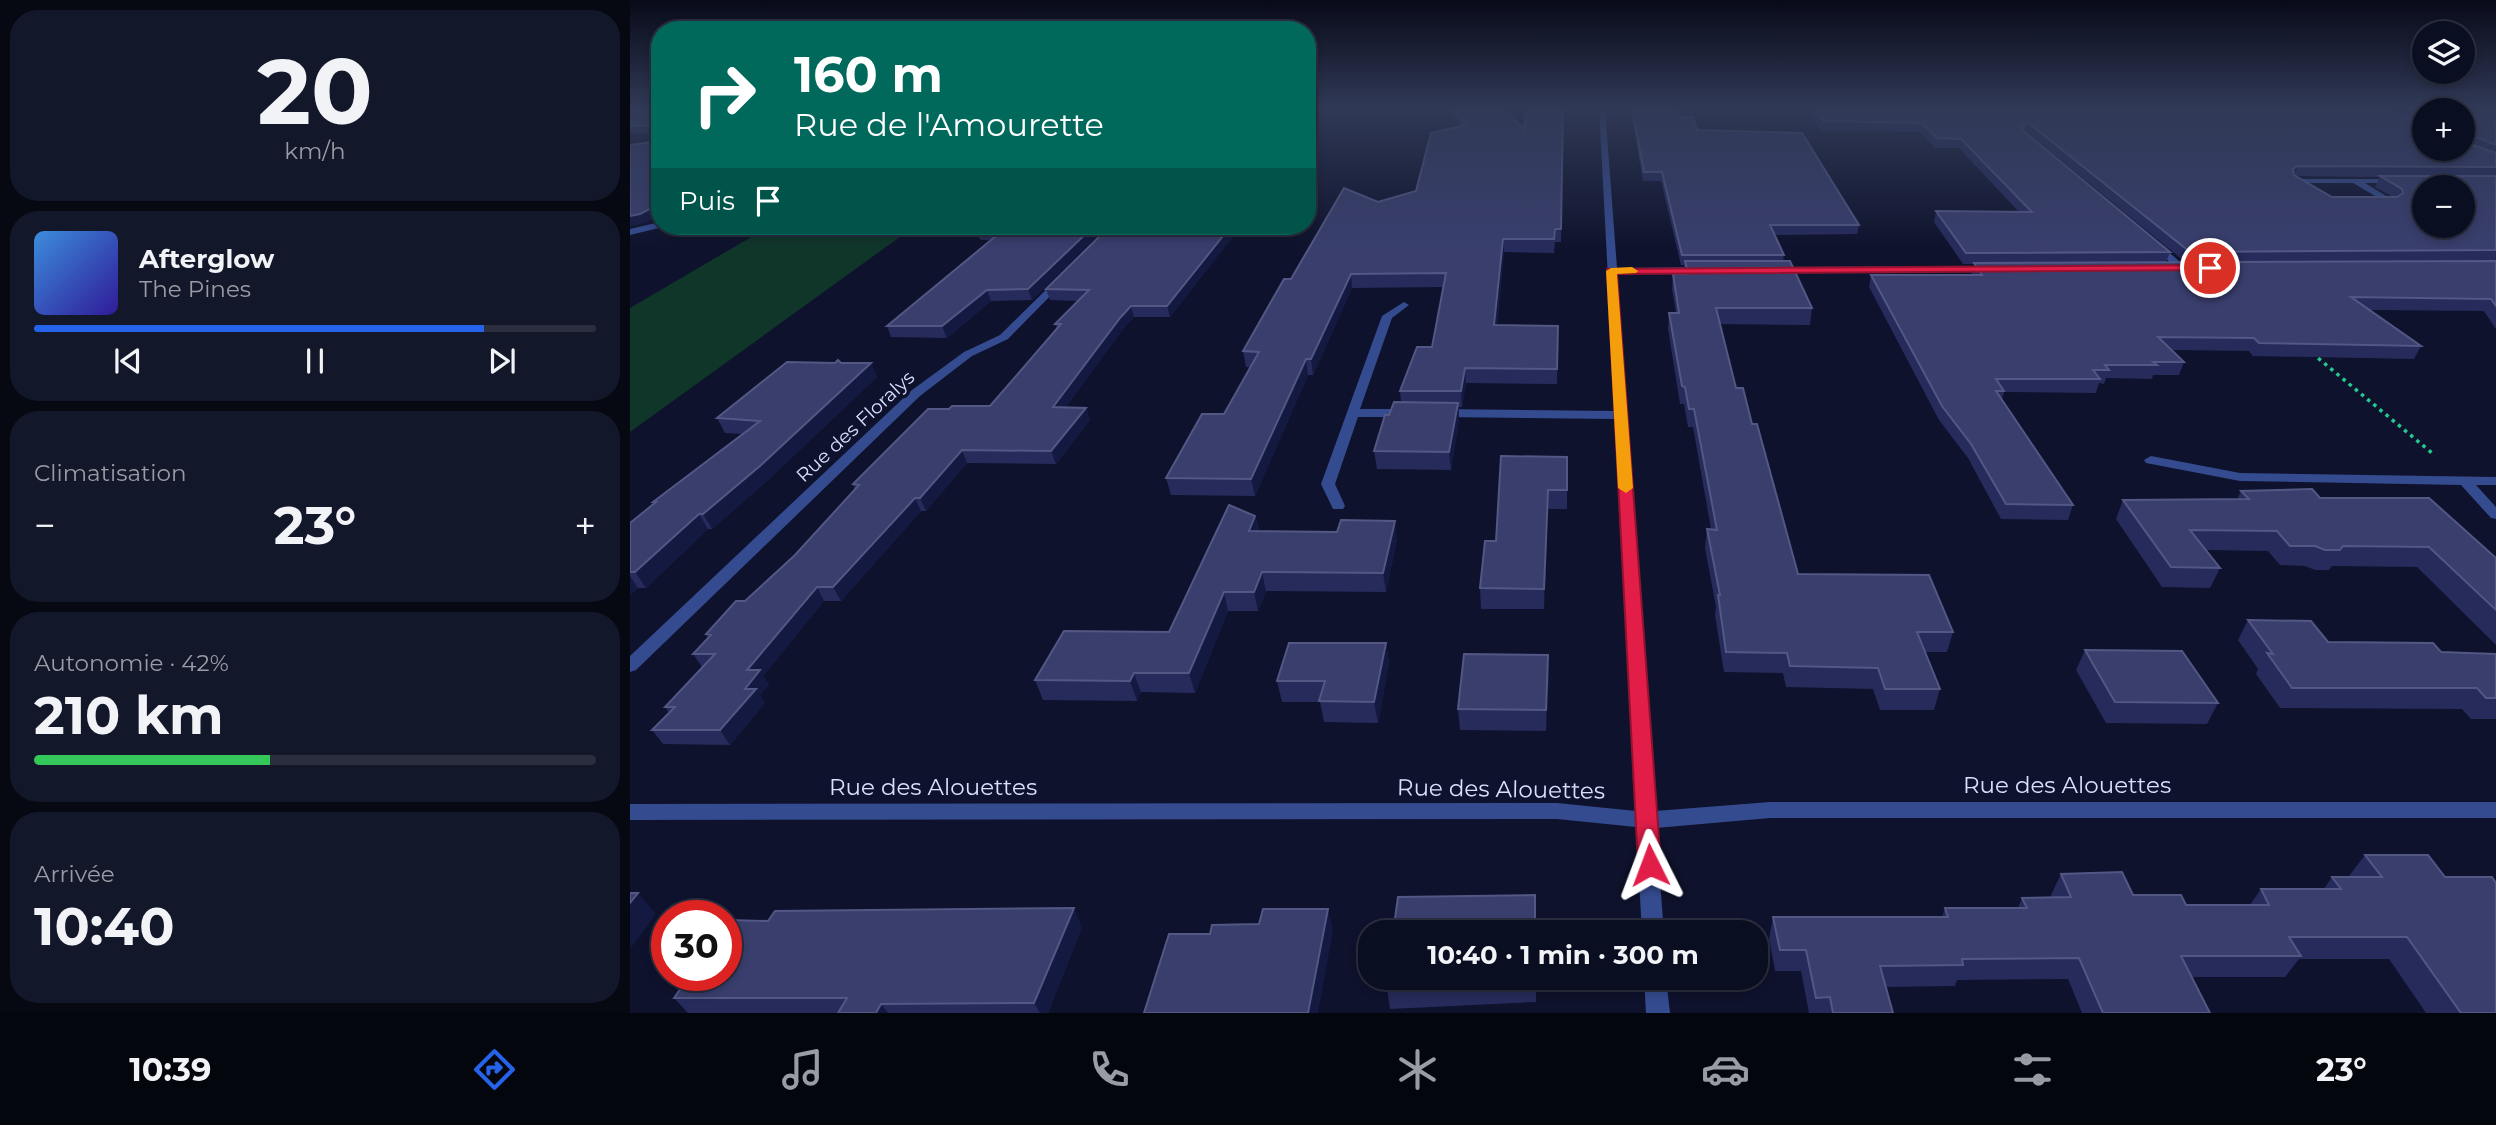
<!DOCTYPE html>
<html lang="fr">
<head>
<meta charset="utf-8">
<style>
	:root { --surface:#0a0e21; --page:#13172a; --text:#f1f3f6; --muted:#999ca5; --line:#2a2e3f; --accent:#2563eb }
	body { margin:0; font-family:Montserrat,sans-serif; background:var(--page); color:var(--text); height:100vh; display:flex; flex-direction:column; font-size:26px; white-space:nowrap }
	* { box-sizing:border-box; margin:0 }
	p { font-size:23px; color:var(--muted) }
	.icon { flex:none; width:38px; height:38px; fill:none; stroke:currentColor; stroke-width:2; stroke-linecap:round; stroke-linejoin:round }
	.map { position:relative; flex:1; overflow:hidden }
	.details { display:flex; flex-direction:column; gap:10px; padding:10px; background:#060812; width:630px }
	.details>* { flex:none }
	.guide { position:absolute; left:21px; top:21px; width:665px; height:214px; border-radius:28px; box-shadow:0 4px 10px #0003,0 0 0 2px var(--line); background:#00695c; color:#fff; overflow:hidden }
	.buttons { position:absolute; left:1782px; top:21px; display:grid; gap:14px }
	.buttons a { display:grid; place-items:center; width:63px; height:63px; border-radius:50%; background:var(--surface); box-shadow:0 4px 10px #0003,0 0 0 2px var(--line); font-size:35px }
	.speed { position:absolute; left:21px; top:900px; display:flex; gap:14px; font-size:35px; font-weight:700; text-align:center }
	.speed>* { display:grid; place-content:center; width:91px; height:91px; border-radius:50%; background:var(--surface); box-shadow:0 4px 10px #0003,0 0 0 2px var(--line); line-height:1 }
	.speed .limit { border:10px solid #d22; background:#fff; color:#111 }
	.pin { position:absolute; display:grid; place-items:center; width:60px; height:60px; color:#fff; margin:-30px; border:4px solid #fff; border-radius:50%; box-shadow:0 2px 7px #0007 }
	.me { position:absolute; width:77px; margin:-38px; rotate:357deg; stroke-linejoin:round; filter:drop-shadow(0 0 5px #0008) }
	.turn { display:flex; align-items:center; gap:24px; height:147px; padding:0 28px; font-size:32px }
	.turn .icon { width:91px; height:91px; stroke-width:2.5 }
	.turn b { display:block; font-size:49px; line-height:60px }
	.then { display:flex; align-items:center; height:66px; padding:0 28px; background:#0003; gap:14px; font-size:26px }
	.big { font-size:52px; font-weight:700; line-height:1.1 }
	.details .widget { flex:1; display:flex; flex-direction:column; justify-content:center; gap:10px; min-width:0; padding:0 24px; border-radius:28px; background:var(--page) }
	.details .dial { align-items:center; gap:0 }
	.dial b { font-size:91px; line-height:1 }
	.song { display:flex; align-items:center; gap:21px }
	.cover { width:84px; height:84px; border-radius:10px; background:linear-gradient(135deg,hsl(210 70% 55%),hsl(250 70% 35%)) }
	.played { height:7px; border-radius:4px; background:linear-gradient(90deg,var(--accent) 80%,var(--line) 80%) }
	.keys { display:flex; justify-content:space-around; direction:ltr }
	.heat { display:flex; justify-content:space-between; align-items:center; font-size:38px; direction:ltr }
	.charge { height:10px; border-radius:5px; background:linear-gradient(90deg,#34c759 42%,var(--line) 0) }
	.trip { position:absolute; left:728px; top:920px; width:410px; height:70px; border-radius:28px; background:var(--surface); box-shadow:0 4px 10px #0003,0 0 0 2px var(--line); font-weight:700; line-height:70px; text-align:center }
	.dock { display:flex; height:112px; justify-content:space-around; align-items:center; background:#04060d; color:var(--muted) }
	.dock .icon { width:49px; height:49px }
	.dock .on { color:var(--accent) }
	.dock b { font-size:32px; color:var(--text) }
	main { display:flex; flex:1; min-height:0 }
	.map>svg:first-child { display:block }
	.green { fill:#10362a }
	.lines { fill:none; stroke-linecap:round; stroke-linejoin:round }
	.path { stroke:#23c98e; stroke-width:3.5; stroke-dasharray:3.5 4.5; stroke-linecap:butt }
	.minor { fill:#344b8f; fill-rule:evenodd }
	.wall { fill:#262b5b; fill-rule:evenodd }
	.shaded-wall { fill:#141941 }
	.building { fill:#393e6d; stroke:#525784; stroke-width:2; fill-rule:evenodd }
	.route { fill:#e11d48; stroke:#92132f; stroke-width:2 }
	.slow { fill:#f59e0b }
	.labels { text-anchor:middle; stroke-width:7; stroke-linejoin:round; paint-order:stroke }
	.street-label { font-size:19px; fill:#d9dfff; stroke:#0e122c }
	.near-street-label { font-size:23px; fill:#d9dfff; stroke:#0e122c }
</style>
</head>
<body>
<main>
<section class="details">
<div class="widget dial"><b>20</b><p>km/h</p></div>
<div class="widget">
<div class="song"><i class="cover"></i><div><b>Afterglow</b><p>The Pines</p></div></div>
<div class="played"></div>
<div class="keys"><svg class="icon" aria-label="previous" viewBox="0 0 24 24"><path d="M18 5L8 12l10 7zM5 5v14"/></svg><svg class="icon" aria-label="pause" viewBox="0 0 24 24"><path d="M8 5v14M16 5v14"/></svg><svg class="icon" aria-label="next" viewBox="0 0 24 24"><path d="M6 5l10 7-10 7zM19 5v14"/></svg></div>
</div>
<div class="widget"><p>Climatisation</p>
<div class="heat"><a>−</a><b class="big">23°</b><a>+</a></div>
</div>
<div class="widget"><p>Autonomie · 42%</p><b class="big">210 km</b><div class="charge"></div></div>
<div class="widget"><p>Arrivée</p><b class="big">10:40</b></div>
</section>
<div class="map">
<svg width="1866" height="1013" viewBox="0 0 1866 1013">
	<rect width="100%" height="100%" fill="#0e122c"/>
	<path class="green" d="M 140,226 L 285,226 L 0,432 L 0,308 Z"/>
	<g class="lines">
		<path class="path" d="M 1682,353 L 1802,453"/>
		<path class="minor" d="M 969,108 L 975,108 L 987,268 L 1071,267 L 1076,270 L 1071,273 L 987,274 L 1025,811 L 1140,802 L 1866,802 L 1866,818 L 1140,818 L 1026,828 L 1034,933 L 1012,933 L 1006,827 L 927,819 L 0,820 L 0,804 L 927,803 L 1006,811 L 985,419 L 810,417 L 804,413 L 810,409 L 985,411 Z
			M 1664,179 L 1766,179 L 1770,181 L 1766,183 L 1735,183 L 1766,202 L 1753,205 L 1749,202 L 1752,200 L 1723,183 L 1674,183 L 1674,187 L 1661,183 L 1661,179 Z
			M 30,222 L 30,226 L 33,227 L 0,235 L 0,229 Z
			M 1521,242 L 1527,242 L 1555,266 L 1555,270 L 1549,270 L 1521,246 Z
			M 1361,266 L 1364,267 L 1364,271 L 1147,273 L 1142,270 L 1147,267 Z
			M 427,279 L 435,281 L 378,339 L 342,356 L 290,396 L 6,670 L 0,672 L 0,656 L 282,390 L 334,352 L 370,335 Z
			M 774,302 L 779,305 L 762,318 L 730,409 L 780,409 L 786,413 L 780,417 L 728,417 L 705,484 L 715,506 L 713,509 L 703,509 L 691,484 L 752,316 Z
			M 1521,456 L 1610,473 L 1866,477 L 1866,485 L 1846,485 L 1866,507 L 1866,519 L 1861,518 L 1831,485 L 1610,481 L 1516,463 L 1514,460 Z
			M 1014,978 L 1036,978 L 1040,1013 L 1016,1013 Z"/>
	</g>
	<path class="wall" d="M 0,108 L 30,108 L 30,132 L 0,133 Z
		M 816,108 L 873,108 L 894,129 L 933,108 L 931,242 L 925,242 L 924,253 L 874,252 L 867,325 L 928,340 L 927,384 L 836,383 L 832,407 L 829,407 L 829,420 L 821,470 L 747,469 L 744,451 L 759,415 L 771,402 L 770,391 L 802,347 L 814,287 L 722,288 L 683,375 L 678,375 L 625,496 L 541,495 L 536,478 L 594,414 L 620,367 L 616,367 L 613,351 L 661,279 L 748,202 L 786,191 L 830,126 Z
		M 1000,108 L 1046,108 L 1049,117 L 1067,130 L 1229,225 L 1227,234 L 1145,235 L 1154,255 L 1153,261 L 1182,308 L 1180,325 L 1090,324 L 1106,388 L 1122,424 L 1168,574 L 1323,632 L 1317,652 L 1295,652 L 1310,689 L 1304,710 L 1250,710 L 1243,689 L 1156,687 L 1153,673 L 1094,672 L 1085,615 L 1086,607 L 1075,548 L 1077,529 L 1081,529 L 1063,427 L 1058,427 L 1054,404 L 1050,404 L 1038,329 L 1039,313 L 1046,313 L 1042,289 L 1043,274 L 1054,274 L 1054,265 L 1051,265 L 1031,181 L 1013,181 Z
		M 1178,108 L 1866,108 L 1866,328 L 1865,328 L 1854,311 L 1740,310 L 1791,346 L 1784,359 L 1623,356 L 1619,351 L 1542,350 L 1554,362 L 1549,375 L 1523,375 L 1522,379 L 1476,378 L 1474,384 L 1469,383 L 1466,393 L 1374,392 L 1372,399 L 1443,505 L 1438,520 L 1371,519 L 1338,458 L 1309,420 L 1239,287 L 1241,275 L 1341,275 L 1344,264 L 1333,264 L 1304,222 L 1306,211 L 1389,212 L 1329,148 L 1305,148 L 1290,132 L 1191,131 ZM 1794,110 L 1832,149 L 1794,149 ZM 1394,130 L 1555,262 L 1536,262 L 1540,252 ZM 1666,176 L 1750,177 L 1745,187 L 1763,197 L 1702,197 Z
		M 338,226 L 477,226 L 402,300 L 361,301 L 317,338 L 261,337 L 257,326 L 361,240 L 351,240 Z
		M 611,226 L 540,317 L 504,317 L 493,329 L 436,407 L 456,408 L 460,420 L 426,464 L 337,463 L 296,511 L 291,511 L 211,601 L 194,601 L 133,676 L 139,685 L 130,695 L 135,703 L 100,745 L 33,744 L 22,730 L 39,713 L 35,707 L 72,667 L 63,654 L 78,638 L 76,634 L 115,601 L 165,555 L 225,490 L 223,484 L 319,409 L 360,406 L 427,329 L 425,324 L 448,301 L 420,300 L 416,289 Z
		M 211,363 L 241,363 L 247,377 L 138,480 L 82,529 L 78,529 L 16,588 L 8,588 L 0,595 L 0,523 L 24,503 L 23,502 L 113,434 L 95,433 L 87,418 Z
		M 937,457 L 937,509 L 918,509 L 914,609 L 851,609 L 850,588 Z
		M 1611,491 L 1690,498 L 1866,558 L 1866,645 L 1787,567 L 1702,566 L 1699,570 L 1685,570 L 1675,566 L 1650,565 L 1638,551 L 1576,550 L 1590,568 L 1580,588 L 1532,587 L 1486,519 L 1493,500 L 1607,499 Z
		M 625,516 L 629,531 L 767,539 L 756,592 L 636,591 L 628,611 L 598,611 L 565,693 L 511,692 L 507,701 L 413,700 L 405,680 L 539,632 Z
		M 1618,620 L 1698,642 L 1811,652 L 1866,654 L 1866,719 L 1841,719 L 1832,709 L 1650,708 L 1626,674 L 1628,669 L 1608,640 Z
		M 756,643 L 759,664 L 748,723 L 694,722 L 690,702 L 652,702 L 647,681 Z
		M 1455,650 L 1588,703 L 1577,724 L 1476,723 L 1446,670 Z
		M 919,676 L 916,731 L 830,730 L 828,709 Z
		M 1735,855 L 1866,1013 L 1796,1013 L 1759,959 L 1669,959 L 1655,977 L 1562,977 L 1580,1013 L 1452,1013 L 1438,979 L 1327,980 L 1325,986 L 1256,987 L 1263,1013 L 1179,1013 L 1171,971 L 1145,971 L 1139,939 L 1143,917 L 1312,917 L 1315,908 L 1388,908 L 1392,898 L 1422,897 L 1421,895 L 1431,874 L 1503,895 L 1556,905 L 1620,905 L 1631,889 L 1694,889 L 1702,877 L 1720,877 L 1719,876 Z
		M 452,927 L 418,1013 L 58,1013 L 44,998 Z
		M 906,978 L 906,1002 L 760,1009 L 757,988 Z"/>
	<path class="shaded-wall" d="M 1668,166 L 1664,176 L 1663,169 Z
		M 30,204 L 30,216 L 15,223 L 0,226 L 0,216 Z
		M 464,226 L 477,226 L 402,300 L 398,289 Z
		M 601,226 L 611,226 L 540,317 L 537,306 Z
		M 873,239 L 874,252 L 865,340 L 864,325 Z
		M 721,274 L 722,288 L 683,375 L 681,359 Z
		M 357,290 L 361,301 L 317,338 L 312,326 Z
		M 501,306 L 504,317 L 493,329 L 427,420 L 423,407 L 490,318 Z
		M 676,359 L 678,375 L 625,496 L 621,479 Z
		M 241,363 L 247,377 L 138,480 L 82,529 L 73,514 Z
		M 835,368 L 836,383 L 832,407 L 831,391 Z
		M 828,403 L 829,420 L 821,470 L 819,452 Z
		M 456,408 L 460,420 L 426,464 L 421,451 Z
		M 332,450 L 337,463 L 296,511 L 290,498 Z
		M 918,490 L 918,509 L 914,609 L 914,589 Z
		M 285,498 L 291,511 L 211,601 L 203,587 Z
		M 69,514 L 78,529 L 16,588 L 5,572 Z
		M 625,516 L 629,535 L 619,531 Z
		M 765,521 L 767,539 L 756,592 L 753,573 Z
		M 632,572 L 636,591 L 628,611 L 624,592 Z
		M 0,576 L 8,588 L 0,595 Z
		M 187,587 L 194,601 L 133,676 L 139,685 L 130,695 L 135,703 L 100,745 L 90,730 L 115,689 L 117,670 Z
		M 594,592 L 598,611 L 565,693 L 559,673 Z
		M 756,643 L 759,664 L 748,723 L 744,702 Z
		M 918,655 L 919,676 L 916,731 L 916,710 Z
		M 504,673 L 511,692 L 507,701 L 500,681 Z
		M 8,893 L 26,914 L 0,949 L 0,903 Z
		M 444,908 L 452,927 L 418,1013 L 410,1013 L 404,1003 Z
		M 698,909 L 703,931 L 688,1013 L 678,1013 Z
		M 251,1004 L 258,1013 L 246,1013 Z"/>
	<path class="building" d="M 0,108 L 30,108 L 30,125 L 0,126 Z
		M 823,108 L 873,108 L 894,129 L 897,108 L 933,108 L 931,229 L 925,229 L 924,239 L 873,239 L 864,325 L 928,326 L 927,369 L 835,368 L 831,391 L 770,391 L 787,347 L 802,347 L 816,273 L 721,274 L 681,359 L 676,359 L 621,479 L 536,478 L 572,414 L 594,414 L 629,352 L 613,351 L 654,279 L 661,279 L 714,188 L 748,202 L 786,191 L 801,133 L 836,125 Z
		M 1002,108 L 1046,108 L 1049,117 L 1063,117 L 1067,130 L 1172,133 L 1229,225 L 1140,225 L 1154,255 L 1052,255 L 1032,172 L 1014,172 Z
		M 1185,108 L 1749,108 L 1794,123 L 1794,149 L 1832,149 L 1832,110 L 1794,110 L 1794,114 L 1776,108 L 1866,108 L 1866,145 L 1835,133 L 1834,142 L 1866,153 L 1866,167 L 1668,166 L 1663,169 L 1664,175 L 1702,197 L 1767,197 L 1773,193 L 1772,189 L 1750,176 L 1866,176 L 1866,250 L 1560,252 L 1396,121 L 1392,130 L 1540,252 L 1336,253 L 1306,211 L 1402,212 L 1331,139 L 1307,138 L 1292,123 L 1193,121 ZM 1794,187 L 1832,187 L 1832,226 L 1794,226 Z
		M 30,141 L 30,204 L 10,214 L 0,216 L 0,145 Z
		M 344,226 L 464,226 L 398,289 L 357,290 L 312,326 L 257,326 L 366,236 L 389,230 L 348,230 Z
		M 480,226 L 601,226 L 537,306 L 501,306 L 490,318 L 423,407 L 456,408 L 421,451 L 332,450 L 290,498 L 285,498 L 203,587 L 187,587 L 117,670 L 130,670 L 115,689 L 126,689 L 90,730 L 22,730 L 45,707 L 35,707 L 85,654 L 63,654 L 81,635 L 76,634 L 106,601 L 115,601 L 165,555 L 229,485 L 223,484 L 298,409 L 319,409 L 322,406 L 360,406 L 431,324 L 425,324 L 459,290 L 416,289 Z
		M 1055,261 L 1160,261 L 1182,308 L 1086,308 L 1106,388 L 1113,388 L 1122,424 L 1127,424 L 1168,574 L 1299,575 L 1323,632 L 1287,632 L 1310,689 L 1255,689 L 1248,668 L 1160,666 L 1157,653 L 1096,652 L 1088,595 L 1090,595 L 1077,529 L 1087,530 L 1064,409 L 1059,409 L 1055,387 L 1052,386 L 1039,313 L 1049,313 L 1043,274 L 1058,274 Z
		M 1866,261 L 1866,306 L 1861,299 L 1721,297 L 1791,346 L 1629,343 L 1624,338 L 1528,337 L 1554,362 L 1523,362 L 1527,365 L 1475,365 L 1479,370 L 1463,370 L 1470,379 L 1366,379 L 1374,391 L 1366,391 L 1443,505 L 1376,504 L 1341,444 L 1312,406 L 1241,275 L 1352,275 L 1344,263 Z
		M 208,360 L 211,363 L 241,363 L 130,466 L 73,514 L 69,514 L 5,572 L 0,572 L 0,523 L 26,502 L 23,502 L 130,421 L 87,418 L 157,362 L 205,363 Z
		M 764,402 L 828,403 L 819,452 L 744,451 L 755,415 L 759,415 Z
		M 871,456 L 937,457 L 937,490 L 918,490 L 914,589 L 850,588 L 855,541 L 866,541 Z
		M 1682,489 L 1690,498 L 1799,498 L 1866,558 L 1866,610 L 1799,547 L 1713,546 L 1710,550 L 1695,550 L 1685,546 L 1660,546 L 1647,531 L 1560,530 L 1590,568 L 1541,567 L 1493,500 L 1619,499 L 1611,491 Z
		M 599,505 L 625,516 L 619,531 L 707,532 L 711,520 L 765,521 L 753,573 L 632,572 L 624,592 L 594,592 L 559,673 L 504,673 L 500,681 L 405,680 L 434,631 L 539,632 Z
		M 1618,620 L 1681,621 L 1698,642 L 1803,643 L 1811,652 L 1866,654 L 1866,698 L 1856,698 L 1847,688 L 1662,688 L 1637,653 L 1643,654 Z
		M 659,643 L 756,643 L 744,702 L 689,701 L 695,681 L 647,681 Z
		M 1455,650 L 1552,651 L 1588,703 L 1485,702 Z
		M 834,654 L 918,655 L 916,710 L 828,709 Z
		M 1735,855 L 1798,855 L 1815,877 L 1862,877 L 1866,883 L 1866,1013 L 1831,1013 L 1777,937 L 1659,937 L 1671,956 L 1551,956 L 1580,1013 L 1473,1013 L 1449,958 L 1332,959 L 1333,965 L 1250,966 L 1263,1013 L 1203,1013 L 1200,997 L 1186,998 L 1176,950 L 1150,950 L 1143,917 L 1318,917 L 1315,908 L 1397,908 L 1392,898 L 1441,897 L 1431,874 L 1492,872 L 1503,895 L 1551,895 L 1556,905 L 1639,905 L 1631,889 L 1711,889 L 1702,877 L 1752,877 Z
		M 0,893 L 8,893 L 0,903 Z
		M 905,895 L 905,933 L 763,933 L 768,897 Z
		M 444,908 L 404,1003 L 251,1004 L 246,1013 L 208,1013 L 217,998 L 44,998 L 60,975 L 96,975 L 96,923 L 98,920 L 138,921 L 145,911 Z
		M 633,909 L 698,909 L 678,1013 L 514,1013 L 539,934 L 580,934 L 582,925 L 629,924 Z
		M 758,978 L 906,978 L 906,981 L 757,988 Z"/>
	<linearGradient id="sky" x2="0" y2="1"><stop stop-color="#080a18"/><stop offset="0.43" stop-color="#303956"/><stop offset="1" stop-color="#303956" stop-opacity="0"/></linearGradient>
	<rect width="1866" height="250" fill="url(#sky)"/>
	<path class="route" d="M 1580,265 L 1583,266 L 1583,270 L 987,274 L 1031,865 L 1028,872 L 1020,875 L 1011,872 L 1008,865 L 977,269 Z"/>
	<path class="slow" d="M 1002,267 L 1008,271 L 1006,273 L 987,274 L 1003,488 L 996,493 L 988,488 L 976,271 L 981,268 Z"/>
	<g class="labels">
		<g class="street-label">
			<text transform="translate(225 426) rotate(-43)" y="7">Rue des Floralys</text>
		</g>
		<g class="near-street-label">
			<text x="1437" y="793">Rue des Alouettes</text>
			<text x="303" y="795">Rue des Alouettes</text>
			<text transform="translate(871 789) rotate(1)" y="8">Rue des Alouettes</text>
		</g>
	</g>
</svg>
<div class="buttons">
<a><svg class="icon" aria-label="layers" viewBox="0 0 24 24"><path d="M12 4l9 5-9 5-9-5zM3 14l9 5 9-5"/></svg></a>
<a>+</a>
<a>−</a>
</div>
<div class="speed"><div class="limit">30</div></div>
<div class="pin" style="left:1580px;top:268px;background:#d93025"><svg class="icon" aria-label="arrive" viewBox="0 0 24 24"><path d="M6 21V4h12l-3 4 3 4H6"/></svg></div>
<svg class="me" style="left:1020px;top:865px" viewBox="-20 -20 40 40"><path d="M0-17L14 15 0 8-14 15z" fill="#e11d48" stroke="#fff" stroke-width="4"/></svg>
<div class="trip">10:40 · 1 min · 300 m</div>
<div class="guide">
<div class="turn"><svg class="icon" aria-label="right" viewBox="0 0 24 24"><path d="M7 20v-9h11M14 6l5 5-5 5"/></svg><div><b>160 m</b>Rue de l'Amourette</div></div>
<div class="then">Puis<svg class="icon" aria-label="arrive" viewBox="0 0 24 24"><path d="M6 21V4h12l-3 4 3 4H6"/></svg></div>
</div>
</div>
</main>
<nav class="dock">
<b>10:39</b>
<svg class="icon on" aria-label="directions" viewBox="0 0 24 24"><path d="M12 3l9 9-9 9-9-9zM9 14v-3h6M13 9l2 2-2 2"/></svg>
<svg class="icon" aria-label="music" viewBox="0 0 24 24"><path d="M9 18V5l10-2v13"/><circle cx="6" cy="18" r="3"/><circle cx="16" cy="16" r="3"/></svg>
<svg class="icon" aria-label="phone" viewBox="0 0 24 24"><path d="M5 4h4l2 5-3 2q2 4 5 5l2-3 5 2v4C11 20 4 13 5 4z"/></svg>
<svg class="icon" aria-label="climate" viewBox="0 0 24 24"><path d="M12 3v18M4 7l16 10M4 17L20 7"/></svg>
<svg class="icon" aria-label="car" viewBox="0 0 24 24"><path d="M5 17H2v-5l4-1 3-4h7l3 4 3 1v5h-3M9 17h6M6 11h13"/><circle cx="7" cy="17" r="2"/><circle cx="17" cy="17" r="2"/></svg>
<svg class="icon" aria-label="filters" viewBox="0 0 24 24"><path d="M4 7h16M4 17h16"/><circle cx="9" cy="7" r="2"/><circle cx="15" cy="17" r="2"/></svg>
<b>23°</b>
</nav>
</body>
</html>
